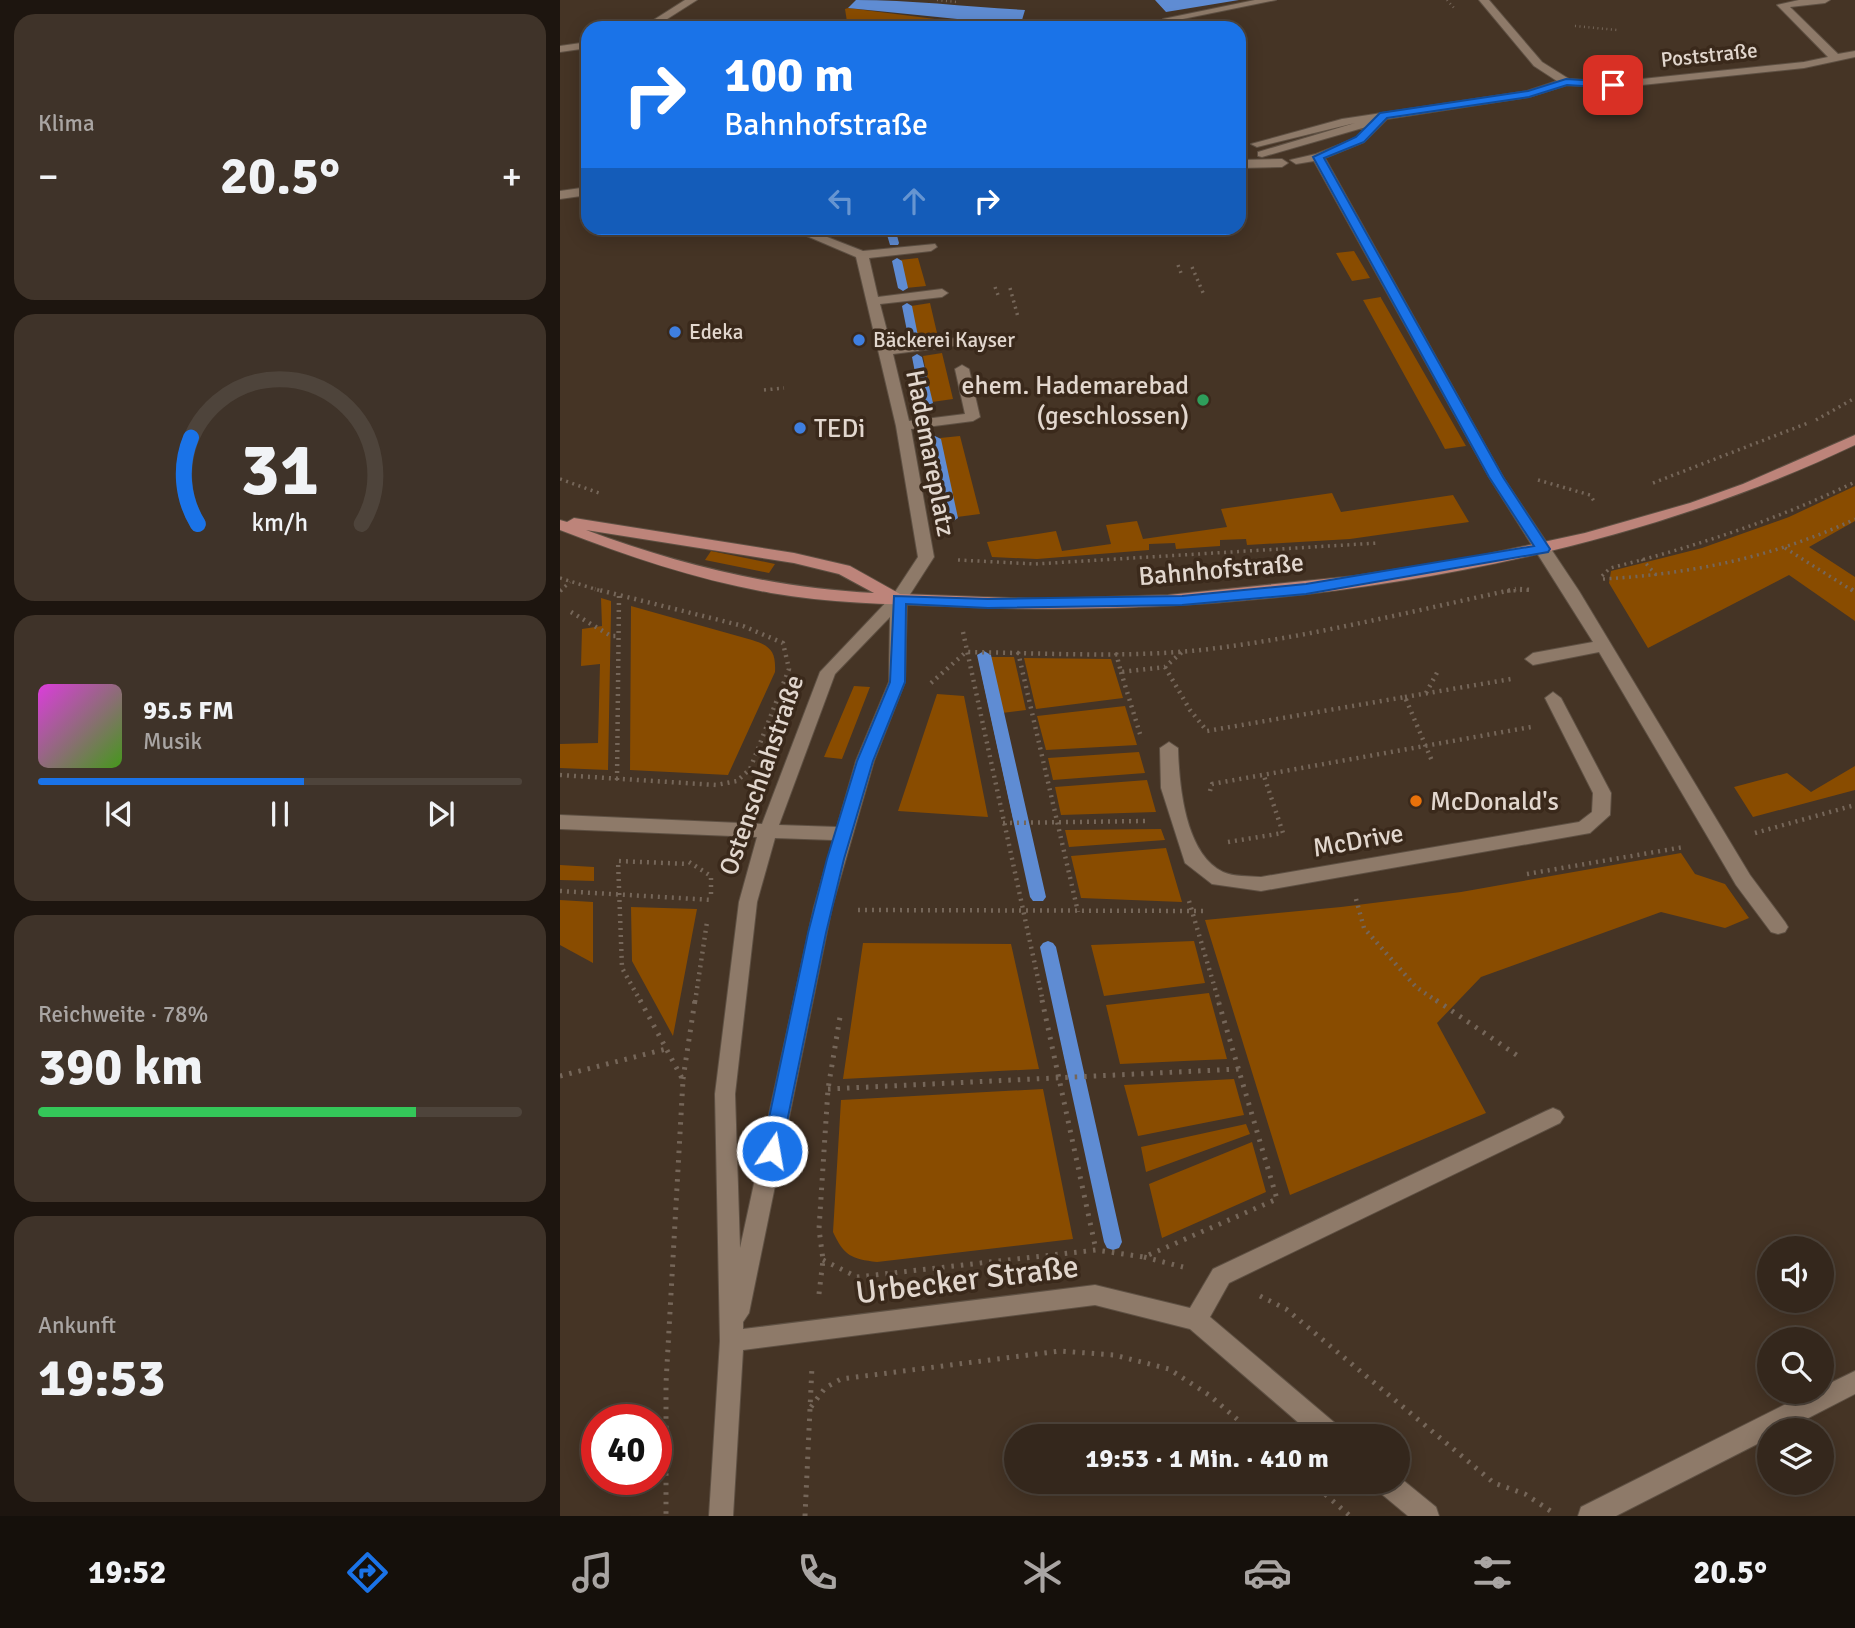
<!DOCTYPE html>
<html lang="de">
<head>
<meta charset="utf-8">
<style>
	:root { --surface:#34271c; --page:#3f3329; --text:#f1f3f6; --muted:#a9a5a3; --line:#4e443b; --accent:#1a73e8 }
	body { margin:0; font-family:Signika,sans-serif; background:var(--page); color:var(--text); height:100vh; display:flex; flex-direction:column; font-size:26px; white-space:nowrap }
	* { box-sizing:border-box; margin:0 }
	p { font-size:23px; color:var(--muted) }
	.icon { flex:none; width:38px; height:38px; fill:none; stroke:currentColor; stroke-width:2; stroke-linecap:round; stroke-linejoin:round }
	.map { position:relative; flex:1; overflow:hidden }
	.side { display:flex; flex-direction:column; gap:14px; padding:14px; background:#1d150f; width:560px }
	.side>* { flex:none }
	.hud { position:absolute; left:21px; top:21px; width:665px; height:214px; border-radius:21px; box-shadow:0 4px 18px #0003,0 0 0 2px var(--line); background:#1a73e8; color:#fff; overflow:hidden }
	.fabs { position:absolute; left:1197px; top:1236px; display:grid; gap:14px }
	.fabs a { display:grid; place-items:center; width:77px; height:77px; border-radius:50%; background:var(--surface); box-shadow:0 4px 18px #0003,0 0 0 2px var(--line); font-size:35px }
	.speed { position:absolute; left:21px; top:1404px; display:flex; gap:14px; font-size:35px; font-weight:700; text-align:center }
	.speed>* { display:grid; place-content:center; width:91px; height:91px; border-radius:50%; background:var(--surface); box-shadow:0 4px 18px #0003,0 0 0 2px var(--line); line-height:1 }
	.speed .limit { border:10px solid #d22; background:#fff; color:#111 }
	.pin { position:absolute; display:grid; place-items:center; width:60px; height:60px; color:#fff; margin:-30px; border-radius:14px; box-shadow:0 4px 10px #0006 }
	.me { position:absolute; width:77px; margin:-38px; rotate:12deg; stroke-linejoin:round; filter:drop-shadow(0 0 5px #0008) }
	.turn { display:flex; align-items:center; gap:24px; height:147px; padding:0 28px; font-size:32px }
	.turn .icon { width:91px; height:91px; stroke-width:2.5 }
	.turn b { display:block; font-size:49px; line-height:60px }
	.lanes { display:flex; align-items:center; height:66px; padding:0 28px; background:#0003; justify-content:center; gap:35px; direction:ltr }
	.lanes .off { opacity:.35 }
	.big { font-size:52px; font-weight:700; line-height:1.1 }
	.side .widget { flex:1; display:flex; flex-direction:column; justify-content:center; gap:10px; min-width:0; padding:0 24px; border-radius:21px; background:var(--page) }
	.side .dial { align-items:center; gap:0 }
	.dial svg { height:182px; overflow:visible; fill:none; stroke:var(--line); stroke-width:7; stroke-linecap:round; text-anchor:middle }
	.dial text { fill:var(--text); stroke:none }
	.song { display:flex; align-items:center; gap:21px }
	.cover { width:84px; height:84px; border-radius:10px; background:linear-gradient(135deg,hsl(300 70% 55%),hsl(100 70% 35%)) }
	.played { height:7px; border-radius:4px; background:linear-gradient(90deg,var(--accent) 55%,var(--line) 55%) }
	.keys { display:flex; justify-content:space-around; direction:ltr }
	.heat { display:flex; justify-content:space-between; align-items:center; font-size:38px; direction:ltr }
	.charge { height:10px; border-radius:5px; background:linear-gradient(90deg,#34c759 78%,var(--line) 0) }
	.trip { position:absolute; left:444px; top:1424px; width:406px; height:70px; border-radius:35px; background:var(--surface); box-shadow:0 4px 18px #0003,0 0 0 2px var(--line); font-weight:700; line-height:70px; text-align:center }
	.dock { display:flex; height:112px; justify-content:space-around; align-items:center; background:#15100b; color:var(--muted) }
	.dock .icon { width:49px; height:49px }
	.dock .active { color:var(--accent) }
	.dock b { font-size:32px; color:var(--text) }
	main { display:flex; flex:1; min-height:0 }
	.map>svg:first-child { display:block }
	.green { fill:#894c00 }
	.water { fill:#5f8cd3 }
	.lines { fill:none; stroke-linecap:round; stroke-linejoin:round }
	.stream { fill:#5f8cd3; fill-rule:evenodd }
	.minor-casing { stroke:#5e5043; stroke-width:2 }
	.major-casing { stroke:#5e5043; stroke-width:2 }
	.path-far3 { stroke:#756659; stroke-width:2.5; stroke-dasharray:1 3.5; stroke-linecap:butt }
	.path-far2 { stroke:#756659; stroke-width:3.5; stroke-dasharray:2 4.5; stroke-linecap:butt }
	.path-far1 { stroke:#756659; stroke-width:4.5; stroke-dasharray:2 5; stroke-linecap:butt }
	.path { stroke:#756659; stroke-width:5; stroke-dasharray:2.5 7; stroke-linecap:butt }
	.minor { fill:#8e7a69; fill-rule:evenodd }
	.major { fill:#bd847a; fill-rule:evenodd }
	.route { fill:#1a73e8; stroke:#114b97; stroke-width:2 }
	.shop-dot { fill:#3f7fe0; stroke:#3a291b; stroke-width:2.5 }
	.leisure-dot { fill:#2e9e5b; stroke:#3a291b; stroke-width:2.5 }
	.food-dot { fill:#e8710a; stroke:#3a291b; stroke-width:2.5 }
	.labels { text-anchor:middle; stroke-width:7; stroke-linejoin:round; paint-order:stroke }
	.far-street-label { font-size:21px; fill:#e2d7ce; stroke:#3a291b }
	.far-poi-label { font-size:21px; fill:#e2d7ce; stroke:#3a291b; text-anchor:start }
	.poi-label { font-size:26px; fill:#e2d7ce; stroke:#3a291b; text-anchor:start }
	.street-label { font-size:26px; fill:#e2d7ce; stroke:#3a291b }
	.near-street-label { font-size:32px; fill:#e2d7ce; stroke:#3a291b }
</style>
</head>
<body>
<main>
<section class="side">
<div class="widget"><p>Klima</p>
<div class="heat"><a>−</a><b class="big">20.5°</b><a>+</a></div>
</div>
<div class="widget dial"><svg viewBox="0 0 100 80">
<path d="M14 69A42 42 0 1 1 86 69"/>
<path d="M14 69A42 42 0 0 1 11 31" stroke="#1a73e8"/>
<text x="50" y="56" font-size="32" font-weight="700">31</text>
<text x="50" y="72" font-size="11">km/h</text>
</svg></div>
<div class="widget">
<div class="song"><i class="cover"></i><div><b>95.5 FM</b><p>Musik</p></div></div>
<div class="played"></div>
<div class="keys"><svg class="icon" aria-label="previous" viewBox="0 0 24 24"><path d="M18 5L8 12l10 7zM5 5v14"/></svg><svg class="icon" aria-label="pause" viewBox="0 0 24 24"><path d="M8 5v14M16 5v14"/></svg><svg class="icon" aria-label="next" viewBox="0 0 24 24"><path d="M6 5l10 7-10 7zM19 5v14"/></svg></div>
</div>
<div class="widget"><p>Reichweite · 78%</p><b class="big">390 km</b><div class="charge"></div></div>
<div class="widget"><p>Ankunft</p><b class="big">19:53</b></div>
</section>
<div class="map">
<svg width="1295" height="1516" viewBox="0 0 1295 1516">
	<rect width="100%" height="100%" fill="#453425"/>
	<path class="green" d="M 288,8 L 375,19 L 288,28 L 285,9 Z
		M 794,251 L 810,278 L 792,281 L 776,253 Z
		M 358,258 L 366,286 L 346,288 L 340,260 Z
		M 821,297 L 821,298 L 906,446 L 885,449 L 877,434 L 803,300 Z
		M 370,303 L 377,333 L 357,335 L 351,306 Z
		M 382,353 L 393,399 L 372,402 L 363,356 Z
		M 400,436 L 420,514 L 397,517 L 380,438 Z
		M 1295,486 L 1295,521 L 1249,547 L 1295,577 L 1295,621 L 1229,575 L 1088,648 L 1049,583 L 1051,571 L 1142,548 L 1229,517 Z
		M 772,493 L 781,512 L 893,495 L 909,522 L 790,539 L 687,545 L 686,539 L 660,540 L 660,546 L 616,549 L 615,543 L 589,544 L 589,550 L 477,559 L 432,557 L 427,542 L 496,531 L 502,551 L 551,544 L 546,525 L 577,521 L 583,539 L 667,527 L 661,509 Z
		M 151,551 L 215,564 L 209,573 L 145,560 Z
		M 41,598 L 51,601 L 51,612 L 48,770 L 0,768 L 0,744 L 38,743 L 40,664 L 21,666 L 22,629 L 42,626 Z
		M 71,606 L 192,640 C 211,646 216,652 215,672 L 168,775 L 70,770 Z
		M 429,657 L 454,657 L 466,710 L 442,713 Z
		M 464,658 L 551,659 L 563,698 L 476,709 Z
		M 294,686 L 310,687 L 282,759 L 264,757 Z
		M 377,694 L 404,696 L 428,817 L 338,811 Z
		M 565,706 L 577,745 L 486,750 L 477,716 Z
		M 579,752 L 585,773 L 493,780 L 488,758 Z
		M 1295,766 L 1295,790 L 1193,817 L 1174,787 L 1227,773 L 1251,792 Z
		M 587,780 L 596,812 L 501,815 L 495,787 Z
		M 601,829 L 605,840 L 509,847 L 505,830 Z
		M 606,848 L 622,902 L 521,898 L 511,856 Z
		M 1121,853 L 1135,874 L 1165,884 L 1189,918 L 1165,928 L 1101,912 L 921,977 L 877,1023 L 926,1113 L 730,1195 L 645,920 L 781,907 L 901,892 Z
		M 0,865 L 34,867 L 34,881 L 0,880 Z
		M 0,900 L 33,902 L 33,963 L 0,945 Z
		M 71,907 L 137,909 L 113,1036 L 72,961 Z
		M 634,941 L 645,983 L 544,996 L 531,945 Z
		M 303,943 L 451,944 L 479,1069 L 283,1079 Z
		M 649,993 L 667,1059 L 560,1064 L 546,1005 Z
		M 674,1079 L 684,1115 L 578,1136 L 564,1085 Z
		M 483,1089 L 513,1239 L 317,1262 C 292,1259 284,1256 273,1232 L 281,1100 Z
		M 686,1124 L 690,1134 L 586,1172 L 581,1147 Z
		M 692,1142 L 706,1192 L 602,1238 L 589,1184 Z"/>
	<path class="water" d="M 296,0 C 353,0 408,7 465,10 L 462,20 L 437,23 L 288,8 Z
		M 595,0 L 679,0 L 606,12 Z
		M 419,662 L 426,662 L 460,818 L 453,818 Z
		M 481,946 L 488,947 L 515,1069 L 507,1069 Z
		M 511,1085 L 519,1086 L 551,1231 L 543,1232 Z"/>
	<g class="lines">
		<path class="stream" d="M 325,228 L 335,228 L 339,243 L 338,245 L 330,245 Z
			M 337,258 L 342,261 L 348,288 L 343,291 L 338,288 L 332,261 Z
			M 347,303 L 352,306 L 358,336 L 353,339 L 348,336 L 342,306 Z
			M 357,354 L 362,357 L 373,403 L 367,406 L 361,403 L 352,357 Z
			M 375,436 L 381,439 L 398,518 L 392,522 L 386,518 L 369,439 Z
			M 424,651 L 431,655 L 486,897 L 483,901 L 473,901 L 470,897 L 417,655 Z
			M 488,941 L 493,943 L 496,947 L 562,1242 L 559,1248 L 553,1250 L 547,1248 L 544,1242 L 480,947 L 483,943 Z"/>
		<defs>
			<path id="minor" d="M 125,0 L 137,0 L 93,28 L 81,28 Z
				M 695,0 L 716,0 L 608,22 L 603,19 Z
				M 919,0 L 929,0 L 982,62 L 1009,79 L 1053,82 L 1244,62 L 1268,57 L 1217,5 L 1239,0 L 1270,0 L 1265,3 L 1230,7 L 1278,54 L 1295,51 L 1295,57 L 1244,68 L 1053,88 L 1007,85 L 969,97 L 827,119 L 804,142 L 765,158 L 943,477 L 1019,591 L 1190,875 L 1225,922 L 1228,927 L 1225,932 L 1218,934 L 1211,932 L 1176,885 L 1039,652 L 973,665 L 965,659 L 973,653 L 1033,642 L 929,477 L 754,161 L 736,164 L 730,160 L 756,154 L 796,138 L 806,127 L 702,157 L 698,156 L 698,152 L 795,123 L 697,147 L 691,144 L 782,119 L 967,91 L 997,81 L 974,66 Z
				M 468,20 L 472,21 L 472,25 L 405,28 L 410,25 Z
				M 28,42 L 28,48 L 0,52 L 0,46 Z
				M 679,160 L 722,159 L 728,163 L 722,167 L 679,168 Z
				M 28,187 L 28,195 L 0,199 L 0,191 Z
				M 228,228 L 244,228 L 303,251 L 375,244 L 377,247 L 371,251 L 309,258 L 318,297 L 382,289 L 388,293 L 382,297 L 320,304 L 331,346 L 395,338 L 402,342 L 395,346 L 333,354 L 349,421 L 405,414 L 395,369 L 402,365 L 409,369 L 420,417 L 413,421 L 351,429 L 374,557 L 347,599 L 345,682 L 314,761 L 272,907 L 189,1313 L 183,1322 L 183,1329 L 535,1285 L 630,1308 L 653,1269 L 986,1111 L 993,1108 L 1000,1111 L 1004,1117 L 1000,1123 L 669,1283 L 650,1317 L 782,1429 L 785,1437 L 755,1437 L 630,1329 L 535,1305 L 183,1350 L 173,1516 L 149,1516 L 160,1341 L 155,1094 L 179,902 L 197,837 L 0,829 L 0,815 L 202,824 L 260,672 L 333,595 L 358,557 L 336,426 L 296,257 ZM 330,617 L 329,682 L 296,761 L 277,827 L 219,825 L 275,674 ZM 215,838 L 273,840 L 254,907 L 180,1248 L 175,1094 L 197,902 Z
				M 993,692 L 1001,698 L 1051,793 L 1050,815 L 1030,833 L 701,891 L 652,884 L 625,863 L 601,788 L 600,748 L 609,742 L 618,748 C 619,785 625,854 663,872 C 673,877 690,876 701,877 L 1019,822 L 1032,812 L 1033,793 L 985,698 Z
				M 1295,1371 L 1295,1394 L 1225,1430 L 1209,1430 L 1209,1438 L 1056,1516 L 1018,1516 L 1021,1507 L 1252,1391 L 1262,1391 L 1262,1387 Z
				M 838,1476 L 876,1507 L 879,1516 L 848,1516 L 818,1491 L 815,1482 L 838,1482 Z"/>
			<path id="major" d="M 1295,435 L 1295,445 C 1025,574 681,621 384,606 C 326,604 268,603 211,593 C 138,580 69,557 0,530 L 0,520 L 7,522 L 14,518 L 234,553 L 290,566 L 340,594 L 483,599 L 608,595 L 794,576 L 914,557 L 1025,533 L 1130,503 L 1183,484 ZM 26,530 L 234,563 L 279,574 L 314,593 C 214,588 120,565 26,530 Z"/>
		</defs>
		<use href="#minor" class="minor-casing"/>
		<use href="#major" class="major-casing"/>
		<path class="path-far3" d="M 377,0 L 397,2
			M 887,0 L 895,9
			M 524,26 L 526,28
			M 1015,26 L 1057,30"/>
		<path class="path-far2" d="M 618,265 L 621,273
			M 632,267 L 644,295
			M 435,287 L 438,295
			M 450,288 L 458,317
			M 204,390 L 224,388
			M 1256,420 L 1295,398
			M 0,479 L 39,493
			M 978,480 L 1030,495 L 1036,504
			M 1093,483 L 1248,423
			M 1225,548 L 1293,591
			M 1082,559 L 1097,576
			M 398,560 L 475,564 L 818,543
			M 1042,576 L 1050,568 C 1135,547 1216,520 1295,482
			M 0,578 L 41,591
			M 1043,579 C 1131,574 1215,557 1295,519
			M 0,591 L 10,582
			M 947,591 L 971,590"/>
		<path class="path-far1" d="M 960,589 L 971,590
			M 1291,589 L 1295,592
			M 0,591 L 2,589
			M 11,612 L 51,636 L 59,636
			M 403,632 L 483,1002
			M 458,652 L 518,912
			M 556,653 L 561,672 L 605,667 L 622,652
			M 605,667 L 630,710 L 647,731 L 845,697 L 872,761
			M 561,672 L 580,734
			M 371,683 L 406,652 C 484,653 564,658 641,650 C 747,638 852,611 956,589
			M 866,693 L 879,669
			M 845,697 L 951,679
			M 0,775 L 156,785 L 177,781 L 190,769 L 229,669 L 223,643 L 183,626 L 35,589
			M 57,780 L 59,596
			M 650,791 L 652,784 L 971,727
			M 443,823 L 586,821
			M 1195,833 L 1295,805
			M 668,842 L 723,833 L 704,776
			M 129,862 L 151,876 L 151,896
			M 967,874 L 1124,847
			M 0,891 L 153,900
			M 796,899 L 804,928 L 856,987 L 878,1002
			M 629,901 L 659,1002
			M 298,910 L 646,911
			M 81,1002 L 62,968 L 58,861 L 129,864
			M 135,1002 L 147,922"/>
		<path class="path" d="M 80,1000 L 123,1080 L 106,1383 L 106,1516
			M 482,1000 L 536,1250
			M 876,1000 L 958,1056
			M 0,1076 L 106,1049
			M 123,1079 L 135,1000
			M 268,1089 L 679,1069
			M 584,1257 L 623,1267
			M 263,1260 L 297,1277 L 536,1250 L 584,1257 L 717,1199 L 658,1000
			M 259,1294 L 263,1260 L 259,1229 L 268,1089 L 281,1011
			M 700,1296 L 726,1309 L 934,1483 L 965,1494 L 995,1514
			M 251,1407 L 265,1388 L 281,1379 L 500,1351 L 554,1355 L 609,1369 L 649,1395 L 698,1437
			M 751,1482 L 790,1516
			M 245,1516 L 252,1366"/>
		<use href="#minor" class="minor"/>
		<use href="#major" class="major"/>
	</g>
	<path class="route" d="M 1006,79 L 1053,82 L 1058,85 L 1053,88 L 1007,85 L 969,97 L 827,118 L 804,142 L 764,158 L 943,477 L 990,549 L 988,552 L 746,594 L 622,605 L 428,608 L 346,604 L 345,682 L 313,761 L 284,859 L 266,933 L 221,1151 L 219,1157 L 212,1159 L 205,1157 L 202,1151 L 248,933 L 267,859 L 297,761 L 330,682 L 334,596 L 428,599 L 622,596 L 746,584 L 974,546 L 929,477 L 753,157 L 796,137 L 820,113 L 968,91 Z"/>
	<g class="shop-dot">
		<circle cx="115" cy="332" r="7"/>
		<circle cx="299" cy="340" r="7"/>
		<circle cx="240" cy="428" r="7"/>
	</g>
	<circle class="leisure-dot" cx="643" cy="400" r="7"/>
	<circle class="food-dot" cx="856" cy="801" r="7"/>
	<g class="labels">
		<g class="far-street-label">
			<text transform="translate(1149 55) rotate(-6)" y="7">Poststraße</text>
		</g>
		<g class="far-poi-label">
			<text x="129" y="339">Edeka</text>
			<text x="313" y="347">Bäckerei Kayser</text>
		</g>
		<g class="poi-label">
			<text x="629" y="394" text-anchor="end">ehem. Hademarebad<tspan x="629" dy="30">(geschlossen)</tspan></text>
			<text x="254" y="437">TEDi</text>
			<text x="870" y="810">McDonald's</text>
		</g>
		<g class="street-label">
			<text transform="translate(371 453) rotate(79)" y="9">Hademareplatz</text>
			<text transform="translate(661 569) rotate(-5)" y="9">Bahnhofstraße</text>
			<text transform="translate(201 775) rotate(-71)" y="9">Ostenschlahstraße</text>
			<text transform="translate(798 840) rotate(-10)" y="9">McDrive</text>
		</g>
		<g class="near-street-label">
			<text transform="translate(407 1279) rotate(-7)" y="11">Urbecker Straße</text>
		</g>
	</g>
</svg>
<div class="fabs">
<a><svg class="icon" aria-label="sound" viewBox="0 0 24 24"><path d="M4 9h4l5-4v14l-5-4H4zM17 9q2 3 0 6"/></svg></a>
<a><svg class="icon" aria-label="search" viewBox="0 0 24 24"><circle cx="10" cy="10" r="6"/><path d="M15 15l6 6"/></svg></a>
<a><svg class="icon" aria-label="layers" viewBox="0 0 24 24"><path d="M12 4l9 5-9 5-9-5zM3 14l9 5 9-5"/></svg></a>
</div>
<div class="speed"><div class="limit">40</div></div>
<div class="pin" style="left:1053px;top:85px;background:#d93025"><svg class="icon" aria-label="arrive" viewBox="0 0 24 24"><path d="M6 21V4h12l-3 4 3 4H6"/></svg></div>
<svg class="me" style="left:212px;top:1151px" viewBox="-20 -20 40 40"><circle r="17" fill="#1a73e8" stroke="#fff" stroke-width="3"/><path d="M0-11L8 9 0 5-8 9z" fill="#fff"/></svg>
<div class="trip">19:53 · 1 Min. · 410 m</div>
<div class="hud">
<div class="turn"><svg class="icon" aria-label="right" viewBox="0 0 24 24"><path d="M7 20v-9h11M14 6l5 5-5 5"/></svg><div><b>100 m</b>Bahnhofstraße</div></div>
<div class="lanes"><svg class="icon off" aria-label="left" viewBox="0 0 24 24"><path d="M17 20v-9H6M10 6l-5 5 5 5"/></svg><svg class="icon off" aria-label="ahead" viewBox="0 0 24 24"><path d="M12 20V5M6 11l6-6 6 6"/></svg><svg class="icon" aria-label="right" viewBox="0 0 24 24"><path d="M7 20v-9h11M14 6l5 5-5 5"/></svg></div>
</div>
</div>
</main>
<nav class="dock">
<b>19:52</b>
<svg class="icon active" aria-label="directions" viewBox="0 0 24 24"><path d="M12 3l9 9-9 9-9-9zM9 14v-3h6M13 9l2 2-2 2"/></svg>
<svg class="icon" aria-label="music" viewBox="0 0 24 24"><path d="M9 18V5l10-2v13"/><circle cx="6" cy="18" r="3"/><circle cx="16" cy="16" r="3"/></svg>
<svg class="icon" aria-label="phone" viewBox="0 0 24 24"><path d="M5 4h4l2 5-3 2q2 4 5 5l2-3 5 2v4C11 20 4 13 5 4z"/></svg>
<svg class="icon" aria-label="climate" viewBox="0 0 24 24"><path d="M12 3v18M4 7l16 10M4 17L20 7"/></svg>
<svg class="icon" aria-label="car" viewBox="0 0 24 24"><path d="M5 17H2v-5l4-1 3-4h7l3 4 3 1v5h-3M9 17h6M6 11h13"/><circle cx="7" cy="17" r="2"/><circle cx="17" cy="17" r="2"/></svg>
<svg class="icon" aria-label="filters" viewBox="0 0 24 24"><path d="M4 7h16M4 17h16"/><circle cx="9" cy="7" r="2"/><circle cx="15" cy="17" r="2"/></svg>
<b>20.5°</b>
</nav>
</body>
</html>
